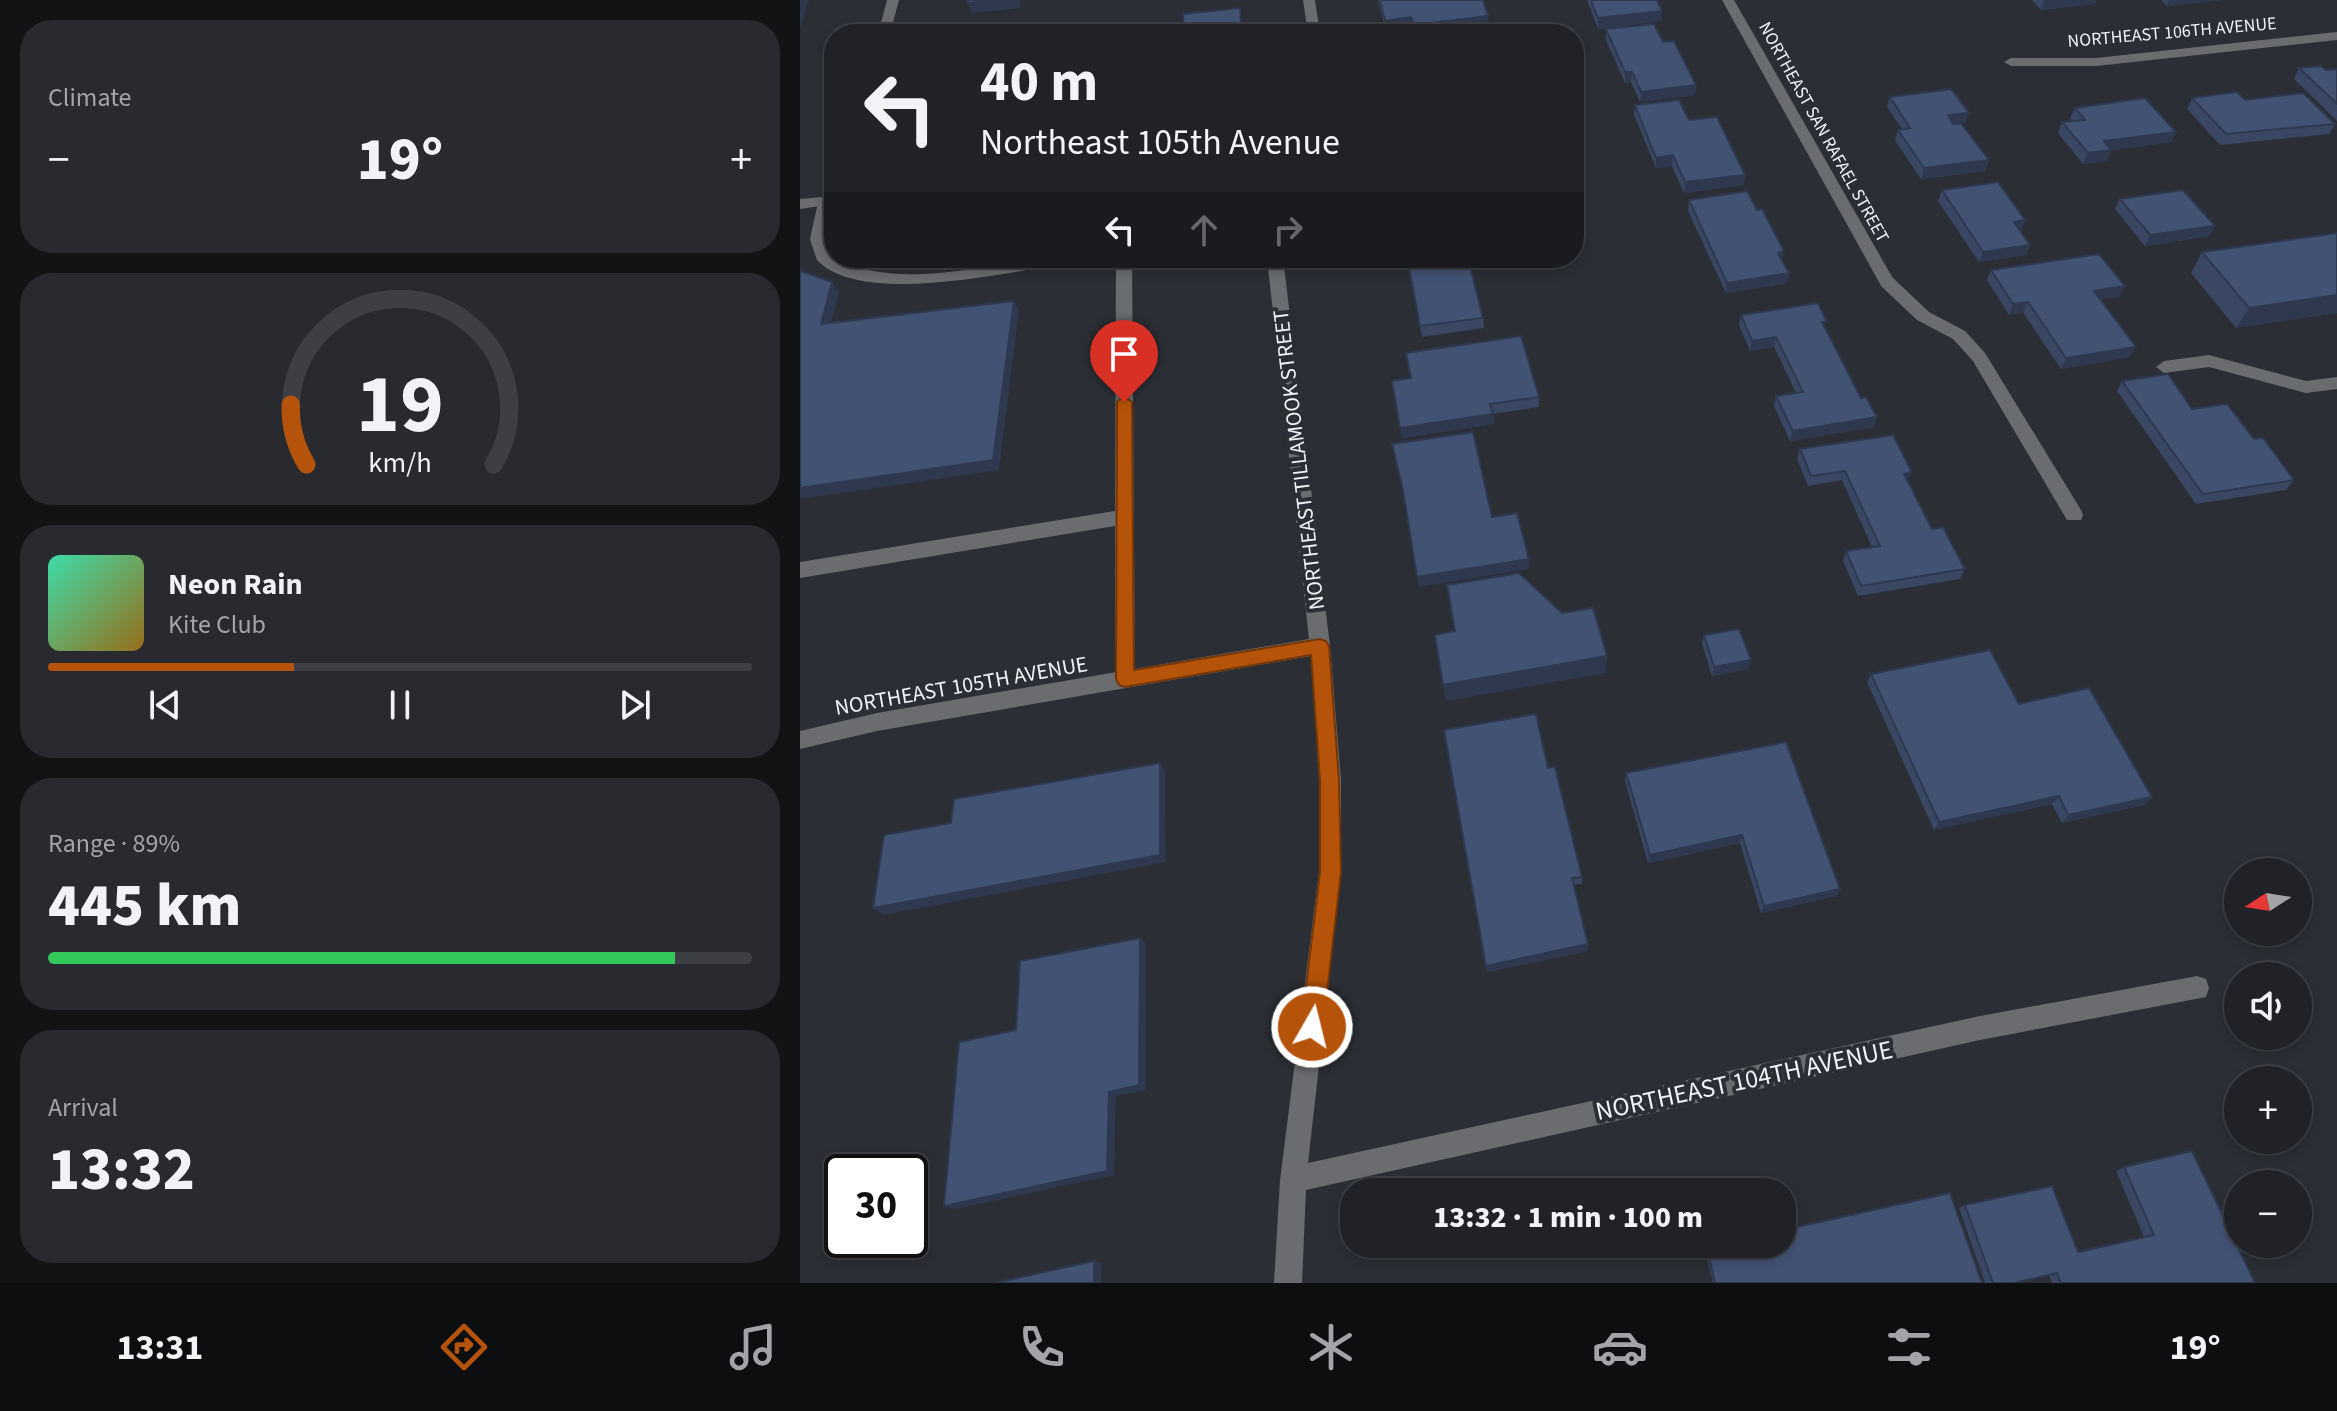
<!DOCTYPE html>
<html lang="en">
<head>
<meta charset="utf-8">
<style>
	:root { --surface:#202227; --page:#282a2f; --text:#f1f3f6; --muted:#a2a4a7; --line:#3d3f44; --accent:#b45309 }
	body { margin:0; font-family:"Source Sans 3",sans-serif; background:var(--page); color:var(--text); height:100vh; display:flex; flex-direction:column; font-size:30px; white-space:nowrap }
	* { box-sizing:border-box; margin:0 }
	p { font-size:26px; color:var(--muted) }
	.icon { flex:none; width:44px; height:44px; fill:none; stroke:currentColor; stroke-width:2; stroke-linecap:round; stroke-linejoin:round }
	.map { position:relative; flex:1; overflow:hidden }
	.side { display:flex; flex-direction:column; gap:20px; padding:20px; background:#121315; width:800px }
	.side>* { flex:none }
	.hud { position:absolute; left:24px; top:24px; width:760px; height:244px; border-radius:32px; box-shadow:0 4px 12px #0003,0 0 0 2px var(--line); background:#202227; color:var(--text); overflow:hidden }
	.needle { width:52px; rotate:258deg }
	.buttons { position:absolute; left:1424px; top:858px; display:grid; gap:16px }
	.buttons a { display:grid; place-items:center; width:88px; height:88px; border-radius:50%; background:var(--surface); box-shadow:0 4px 12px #0003,0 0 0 2px var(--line); font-size:40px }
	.speed { position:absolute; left:24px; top:1154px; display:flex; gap:16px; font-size:40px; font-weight:700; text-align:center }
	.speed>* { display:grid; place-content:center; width:104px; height:104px; border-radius:50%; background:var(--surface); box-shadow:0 4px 12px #0003,0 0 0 2px var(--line); line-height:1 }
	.speed .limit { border:4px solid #111; border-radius:12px; background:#fff; color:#111 }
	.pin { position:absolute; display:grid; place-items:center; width:68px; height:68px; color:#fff; margin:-82px -34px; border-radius:50% 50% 50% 0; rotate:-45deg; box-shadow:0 0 8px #0007 }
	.pin .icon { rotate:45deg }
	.me { position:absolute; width:88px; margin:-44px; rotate:8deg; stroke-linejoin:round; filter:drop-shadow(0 0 6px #0008) }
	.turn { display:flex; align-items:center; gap:28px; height:168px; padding:0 24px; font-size:36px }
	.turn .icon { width:104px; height:104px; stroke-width:2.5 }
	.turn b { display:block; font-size:56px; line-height:68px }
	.lanes { display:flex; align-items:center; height:76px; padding:0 24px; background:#0003; justify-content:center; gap:40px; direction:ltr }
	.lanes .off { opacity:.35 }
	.big { font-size:60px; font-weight:800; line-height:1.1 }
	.side .widget { flex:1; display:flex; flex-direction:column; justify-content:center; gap:12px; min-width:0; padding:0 28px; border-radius:32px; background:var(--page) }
	.side .dial { align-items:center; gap:0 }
	.dial svg { height:208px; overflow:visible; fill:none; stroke:var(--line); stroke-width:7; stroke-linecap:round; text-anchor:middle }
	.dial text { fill:var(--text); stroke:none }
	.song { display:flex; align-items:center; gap:24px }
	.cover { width:96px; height:96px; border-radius:12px; background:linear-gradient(135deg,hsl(160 70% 55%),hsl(40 70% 35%)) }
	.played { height:8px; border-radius:4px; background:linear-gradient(90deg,var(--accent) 35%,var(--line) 35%) }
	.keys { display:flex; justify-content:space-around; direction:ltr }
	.heat { display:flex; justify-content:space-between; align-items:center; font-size:44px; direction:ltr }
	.charge { height:12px; border-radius:6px; background:linear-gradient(90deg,#34c759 89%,var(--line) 0) }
	.trip { position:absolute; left:540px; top:1178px; width:456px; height:80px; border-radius:32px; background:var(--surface); box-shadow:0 4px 12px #0003,0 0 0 2px var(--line); font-weight:800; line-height:80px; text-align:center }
	.dock { display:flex; height:128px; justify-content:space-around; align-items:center; background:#0d0e10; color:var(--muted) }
	.dock .icon { width:56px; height:56px }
	.dock .current { color:var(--accent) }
	.dock b { font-size:36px; color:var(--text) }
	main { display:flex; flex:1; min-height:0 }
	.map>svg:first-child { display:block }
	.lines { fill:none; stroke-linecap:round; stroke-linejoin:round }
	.service { fill:#6a6c6f; fill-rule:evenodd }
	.minor { fill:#6a6c6f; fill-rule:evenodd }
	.wall { fill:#394763 }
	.shaded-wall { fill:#2e3950 }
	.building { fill:#425273; stroke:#2e3950; stroke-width:2 }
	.route { fill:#b45309; stroke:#753606; stroke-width:2 }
	.labels { text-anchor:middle; stroke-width:8; stroke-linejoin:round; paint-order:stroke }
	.far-street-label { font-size:18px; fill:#f0f2f6; stroke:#2b2e34 }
	.street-label { font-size:22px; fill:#f0f2f6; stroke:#2b2e34 }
	.near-street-label { font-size:26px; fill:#f0f2f6; stroke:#2b2e34 }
</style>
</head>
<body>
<main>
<section class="side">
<div class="widget"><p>Climate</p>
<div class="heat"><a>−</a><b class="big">19°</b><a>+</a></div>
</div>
<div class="widget dial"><svg viewBox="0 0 100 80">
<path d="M14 69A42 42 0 1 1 86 69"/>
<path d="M14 69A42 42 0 0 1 8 46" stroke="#b45309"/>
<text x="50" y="56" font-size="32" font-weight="700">19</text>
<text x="50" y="72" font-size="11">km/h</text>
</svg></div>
<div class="widget">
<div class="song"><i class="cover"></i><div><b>Neon Rain</b><p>Kite Club</p></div></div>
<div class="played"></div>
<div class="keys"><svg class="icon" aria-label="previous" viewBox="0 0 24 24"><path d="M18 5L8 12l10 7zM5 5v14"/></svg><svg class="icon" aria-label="pause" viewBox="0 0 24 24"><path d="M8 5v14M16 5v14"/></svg><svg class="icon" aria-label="next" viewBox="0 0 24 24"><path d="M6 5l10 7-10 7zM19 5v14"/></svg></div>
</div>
<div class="widget"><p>Range · 89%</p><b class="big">445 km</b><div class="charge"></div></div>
<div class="widget"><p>Arrival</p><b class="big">13:32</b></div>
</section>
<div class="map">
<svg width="1537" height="1283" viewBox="0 0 1537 1283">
	<rect width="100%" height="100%" fill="#2b2e34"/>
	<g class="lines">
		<path class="service" d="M 25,198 L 32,202 L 26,239 L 32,257 C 104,295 197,258 275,258 L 267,263 C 209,272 61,307 17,260 L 10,239 L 18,202 Z
			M 316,258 L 332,258 L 335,679 L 332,685 L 325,688 L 318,685 L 315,679 L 315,526 L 0,578 L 0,562 L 315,511 Z
			M 1087,277 L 1093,278 L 1129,312 L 1165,331 L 1185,353 L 1281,510 L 1283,515 L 1281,520 L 1267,520 L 1173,361 L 1153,339 L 1117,320 L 1081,286 L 1081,278 Z
			M 1409,355 L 1506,381 L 1537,377 L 1537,389 L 1506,393 L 1409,367 L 1364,373 L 1356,367 L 1364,361 Z"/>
		<path class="minor" d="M 87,0 L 99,0 L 90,34 L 78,34 Z
			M 503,0 L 515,0 L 520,34 L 508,34 Z
			M 922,0 L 934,0 L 1095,282 L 1093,286 L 1081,286 L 1079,282 Z
			M 1537,32 L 1537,40 L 1296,66 L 1211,66 L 1204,62 L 1211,58 L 1296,58 Z
			M 34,196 L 34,204 L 0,209 L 0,199 Z
			M 467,258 L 483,258 L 530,646 L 541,780 L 541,872 L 508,1163 L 1180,1016 L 1397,976 L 1406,979 L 1409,988 L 1406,997 L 1180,1040 L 506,1190 L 502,1283 L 474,1283 L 480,1180 L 519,872 L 519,780 L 511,656 L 77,731 L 0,749 L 0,731 L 77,713 L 509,639 Z"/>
	</g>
	<path class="wall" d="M 578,0 L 683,0 L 688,16 L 689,27 L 628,34 L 614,34 L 612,28 L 586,31 Z
		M 787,0 L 857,0 L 862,21 L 798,29 Z
		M 1232,0 L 1296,0 L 1295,4 L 1241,10 Z
		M 1361,0 L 1421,0 L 1367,6 Z
		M 806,29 L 863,42 L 896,85 L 895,95 L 840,102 L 831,82 L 825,83 L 806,40 Z
		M 1499,68 L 1526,70 L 1537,69 L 1537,121 L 1494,79 Z
		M 1090,97 L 1166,123 L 1162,124 L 1189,160 L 1185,171 L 1121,179 L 1095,140 L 1098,130 L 1102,129 L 1087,107 Z
		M 1392,98 L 1445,100 L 1535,124 L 1529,134 L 1420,145 L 1387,109 Z
		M 835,105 L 945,175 L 944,185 L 884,193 L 872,166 L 856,168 L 834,115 Z
		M 1275,108 L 1371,142 L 1311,150 L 1307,161 L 1283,164 L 1258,133 L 1262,122 L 1273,121 L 1270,118 Z
		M 1142,190 L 1225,220 L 1221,230 L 1220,231 L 1230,245 L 1226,255 L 1179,262 L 1138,201 Z
		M 1320,199 L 1415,226 L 1409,236 L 1345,246 L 1315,209 Z
		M 889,200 L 982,261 L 989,273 L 987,283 L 926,293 L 888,211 Z
		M 1537,233 L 1537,313 L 1436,328 L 1391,273 L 1402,252 Z
		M 1191,270 L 1325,286 L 1319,297 L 1301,299 L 1330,357 L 1261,369 L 1223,312 L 1209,315 L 1187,280 Z
		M 609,272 L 683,318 L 684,328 L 622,337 Z
		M 941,315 L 1025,328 L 1074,427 L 990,441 L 974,406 L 976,396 L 996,393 L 974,347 L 950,351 L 939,325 Z
		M 592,381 L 739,397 L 739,407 L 693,414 L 694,424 L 602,438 Z
		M 1322,381 L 1392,409 L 1454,439 L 1494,480 L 1486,490 L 1396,504 L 1317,391 Z
		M 1000,449 L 1108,482 L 1132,529 L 1165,569 L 1160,579 L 1058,596 L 1043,561 L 1046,551 L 1072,547 L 1042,480 L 1008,486 L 997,459 Z
		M 904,635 L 951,660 L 948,669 L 912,676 L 902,644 Z
		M 1071,674 L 1219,704 L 1352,797 L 1344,805 L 1262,823 L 1252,804 L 1134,830 L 1067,682 Z
		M 986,742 L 1037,896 L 961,913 L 940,843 L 848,863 L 825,781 L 826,773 Z
		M 748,768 L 782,877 L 782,884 L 773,885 L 788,944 L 788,951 L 687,972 Z
		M 1324,1167 L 1455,1283 L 1252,1283 L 1249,1275 L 1215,1283 L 1185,1283 L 1159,1208 L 1165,1205 L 1278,1252 L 1344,1237 L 1316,1171 Z
		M 909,1256 L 1182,1283 L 913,1283 L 907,1258 Z"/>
	<path class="shaded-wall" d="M 0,0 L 9,0 L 0,28 Z
		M 197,0 L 221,0 L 220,8 L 172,13 L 168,3 Z
		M 1244,0 L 1296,0 L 1295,4 L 1241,10 Z
		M 1369,0 L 1421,0 L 1367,6 Z
		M 862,11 L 862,21 L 798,29 L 798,18 Z
		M 688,16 L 689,27 L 628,34 L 615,34 L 614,25 Z
		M 611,17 L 612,28 L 586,31 L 585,21 Z
		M 825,72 L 832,72 L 831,82 L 825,83 Z
		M 896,85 L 895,95 L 840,102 L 841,92 Z
		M 1169,113 L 1166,123 L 1145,126 L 1148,115 Z
		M 1376,132 L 1371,142 L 1299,152 L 1304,141 Z
		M 1311,150 L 1307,161 L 1283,164 L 1288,153 Z
		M 873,155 L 872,166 L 856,168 L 856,158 Z
		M 1189,160 L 1185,171 L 1121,179 L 1124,168 Z
		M 945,175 L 944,185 L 884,193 L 885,182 Z
		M 1225,220 L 1221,230 L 1210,232 L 1214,222 Z
		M 1415,226 L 1409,236 L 1345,246 L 1350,235 Z
		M 1230,245 L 1226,255 L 1179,262 L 1183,252 Z
		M 984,251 L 982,262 L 978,253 Z
		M 989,273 L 987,283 L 926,293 L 927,283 Z
		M 32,282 L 39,293 L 28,334 L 21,324 Z
		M 1325,286 L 1319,297 L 1289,301 L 1294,291 Z
		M 1537,295 L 1537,313 L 1436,328 L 1449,308 Z
		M 214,301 L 219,311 L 199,470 L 0,499 L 0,488 Z
		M 1228,302 L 1223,312 L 1209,315 L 1213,304 Z
		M 976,337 L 974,347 L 950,351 L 952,341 Z
		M 1336,347 L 1330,357 L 1261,369 L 1266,358 Z
		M 693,414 L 694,424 L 602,438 L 600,428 Z
		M 1077,417 L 1074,427 L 990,441 L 993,431 Z
		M 1112,472 L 1108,482 L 1104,474 Z
		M 729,559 L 729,569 L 619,587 L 617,577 Z
		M 807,656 L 806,673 L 646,701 L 643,685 Z
		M 951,660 L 948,669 L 912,676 L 914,667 Z
		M 360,763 L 365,771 L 366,862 L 83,915 L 73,908 Z
		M 1259,796 L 1252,804 L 1134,830 L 1139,822 Z
		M 1352,797 L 1344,805 L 1262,823 L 1268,815 Z
		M 942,835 L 940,843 L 848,863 L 850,855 Z
		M 1040,889 L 1037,896 L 961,913 L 964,906 Z
		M 340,938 L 346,944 L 346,1090 L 316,1096 L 314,1175 L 154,1209 L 144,1206 L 309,1092 Z
		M 788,944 L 788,951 L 687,972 L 686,966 Z
		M 294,1261 L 302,1263 L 301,1283 L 294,1283 Z"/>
	<path class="building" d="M 168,0 L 197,0 L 168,3 Z
		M 580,0 L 683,0 L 688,16 L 614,25 L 611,17 L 585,21 Z
		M 791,0 L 857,0 L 862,11 L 798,18 Z
		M 440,8 L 442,34 L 362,34 L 384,31 L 383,14 Z
		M 854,24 L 863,42 L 874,41 L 896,85 L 841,92 L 832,72 L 825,72 L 806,29 Z
		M 763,26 L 767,34 L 741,34 L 738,29 Z
		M 210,31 L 210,34 L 194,34 L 194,33 Z
		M 1521,66 L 1526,70 L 1537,69 L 1537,104 L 1499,68 Z
		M 1151,89 L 1169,113 L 1148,115 L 1153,124 L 1161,123 L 1189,160 L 1124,168 L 1098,130 L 1110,128 L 1090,97 Z
		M 1437,92 L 1445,100 L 1503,93 L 1535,124 L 1426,134 L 1392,98 Z
		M 1345,98 L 1376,132 L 1304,141 L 1311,150 L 1288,153 L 1262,122 L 1285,120 L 1275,108 Z
		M 879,100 L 889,120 L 917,117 L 945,175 L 885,182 L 873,155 L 856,158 L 835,105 Z
		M 1198,182 L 1225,220 L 1214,222 L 1230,245 L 1183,252 L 1142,190 Z
		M 1383,190 L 1415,226 L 1350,235 L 1320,199 Z
		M 947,191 L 957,210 L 962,209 L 984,251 L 978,253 L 989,273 L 927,283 L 889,200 Z
		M 1537,233 L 1537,295 L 1449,308 L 1402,252 Z
		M 1299,254 L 1325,286 L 1294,291 L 1336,347 L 1266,358 L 1228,302 L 1213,304 L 1191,270 Z
		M 637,258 L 668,258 L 683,318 L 620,326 L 608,262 Z
		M 0,271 L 32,282 L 21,324 L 214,301 L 193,460 L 0,488 Z
		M 1018,303 L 1027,322 L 1022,322 L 1061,398 L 1066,397 L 1077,417 L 993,431 L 976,396 L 1003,392 L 976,337 L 952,341 L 941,315 Z
		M 721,336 L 739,397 L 690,404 L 693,414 L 600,428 L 592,381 L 611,378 L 606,353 Z
		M 1368,374 L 1392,409 L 1427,404 L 1454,439 L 1463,438 L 1494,480 L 1403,494 L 1322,381 Z
		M 673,432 L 692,517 L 717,513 L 729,559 L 617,577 L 603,490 L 592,444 Z
		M 1093,435 L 1112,472 L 1104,474 L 1132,529 L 1143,527 L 1165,569 L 1061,586 L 1046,551 L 1080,546 L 1045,471 L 1011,476 L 1000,449 Z
		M 719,573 L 762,613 L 793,608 L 807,656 L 643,685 L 635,635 L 655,631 L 647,585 Z
		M 939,629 L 951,660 L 914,667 L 904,635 Z
		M 1190,650 L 1219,704 L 1289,688 L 1352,797 L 1268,815 L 1259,796 L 1139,822 L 1071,674 Z
		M 736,714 L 748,768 L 755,767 L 782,877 L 772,878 L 788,944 L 686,966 L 644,730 Z
		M 986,742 L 1040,889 L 964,906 L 942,835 L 850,855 L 826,773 Z
		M 360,763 L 360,855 L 73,908 L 84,835 L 151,823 L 154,799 Z
		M 340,938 L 339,1085 L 309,1092 L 307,1171 L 144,1206 L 159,1042 L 216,1030 L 220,961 Z
		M 1392,1151 L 1455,1283 L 1261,1283 L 1257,1273 L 1214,1283 L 1193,1283 L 1165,1205 L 1252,1186 L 1278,1252 L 1354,1235 L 1324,1167 Z
		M 1150,1193 L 1182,1283 L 915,1283 L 909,1256 L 945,1244 L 982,1244 L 982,1232 L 997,1227 Z
		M 294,1261 L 294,1283 L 195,1283 Z"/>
	<path class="route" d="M 324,396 L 332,402 L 334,670 L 520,639 L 526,641 L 529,646 L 539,780 L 541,872 L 523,1027 L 520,1035 L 512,1038 L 504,1035 L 501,1027 L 520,872 L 520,780 L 511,655 L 325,687 L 319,685 L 316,679 L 317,402 Z"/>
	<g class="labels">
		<g class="far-street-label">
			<text transform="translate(1372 32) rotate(-5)" y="6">NORTHEAST 106TH AVENUE</text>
			<text transform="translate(1024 132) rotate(61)" y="6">NORTHEAST SAN RAFAEL STREET</text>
		</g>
		<g class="street-label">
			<text transform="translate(498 460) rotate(-97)" y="8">NORTHEAST TILLAMOOK STREET</text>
			<text transform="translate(161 685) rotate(-10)" y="8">NORTHEAST 105TH AVENUE</text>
		</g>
		<g class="near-street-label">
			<text transform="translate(944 1080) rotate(-12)" y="9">NORTHEAST 104TH AVENUE</text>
		</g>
	</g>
</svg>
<div class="buttons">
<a><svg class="needle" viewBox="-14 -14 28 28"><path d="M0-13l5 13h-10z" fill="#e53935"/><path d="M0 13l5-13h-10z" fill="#a2a4a7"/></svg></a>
<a><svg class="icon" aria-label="sound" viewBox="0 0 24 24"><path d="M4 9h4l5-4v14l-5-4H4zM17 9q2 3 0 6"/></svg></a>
<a>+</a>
<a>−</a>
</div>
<div class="speed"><div class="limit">30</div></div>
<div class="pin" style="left:324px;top:402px;background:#d93025"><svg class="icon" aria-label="arrive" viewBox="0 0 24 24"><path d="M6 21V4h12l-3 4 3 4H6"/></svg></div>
<svg class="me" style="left:512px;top:1027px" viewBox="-20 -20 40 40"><circle r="17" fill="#b45309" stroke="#fff" stroke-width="3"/><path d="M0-11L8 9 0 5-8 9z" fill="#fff"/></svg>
<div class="trip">13:32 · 1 min · 100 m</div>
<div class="hud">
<div class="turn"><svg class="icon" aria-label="left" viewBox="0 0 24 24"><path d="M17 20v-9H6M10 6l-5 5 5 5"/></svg><div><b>40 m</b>Northeast 105th Avenue</div></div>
<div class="lanes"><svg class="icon" aria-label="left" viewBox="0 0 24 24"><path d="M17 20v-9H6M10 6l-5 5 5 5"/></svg><svg class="icon off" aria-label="ahead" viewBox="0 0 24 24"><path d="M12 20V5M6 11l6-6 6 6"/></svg><svg class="icon off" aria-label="right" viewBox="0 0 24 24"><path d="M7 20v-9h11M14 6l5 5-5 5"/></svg></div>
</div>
</div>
</main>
<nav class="dock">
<b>13:31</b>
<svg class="icon current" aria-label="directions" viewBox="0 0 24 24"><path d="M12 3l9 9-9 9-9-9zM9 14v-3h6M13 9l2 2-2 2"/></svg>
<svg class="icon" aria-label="music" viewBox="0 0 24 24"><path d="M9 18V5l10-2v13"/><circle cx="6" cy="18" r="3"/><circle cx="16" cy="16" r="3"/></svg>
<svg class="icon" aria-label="phone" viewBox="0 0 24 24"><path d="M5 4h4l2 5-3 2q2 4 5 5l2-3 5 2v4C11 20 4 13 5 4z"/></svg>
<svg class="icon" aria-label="climate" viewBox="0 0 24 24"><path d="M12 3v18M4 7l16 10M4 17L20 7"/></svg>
<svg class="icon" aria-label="car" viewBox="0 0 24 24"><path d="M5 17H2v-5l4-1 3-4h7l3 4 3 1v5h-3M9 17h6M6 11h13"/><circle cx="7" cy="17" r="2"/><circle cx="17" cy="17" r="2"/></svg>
<svg class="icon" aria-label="filters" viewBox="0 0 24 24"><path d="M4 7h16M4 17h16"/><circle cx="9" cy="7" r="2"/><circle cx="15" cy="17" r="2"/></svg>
<b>19°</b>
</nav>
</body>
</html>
